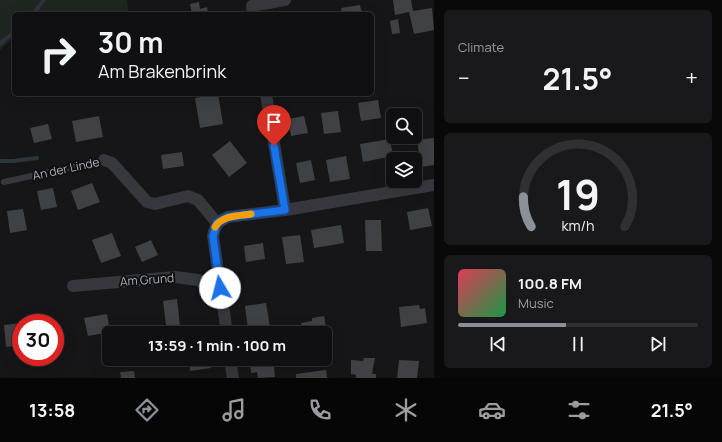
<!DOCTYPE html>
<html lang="en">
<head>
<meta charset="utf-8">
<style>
	:root { --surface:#101012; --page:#19191b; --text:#f1f3f6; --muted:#9c9d9f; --line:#303032; --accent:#8c9099 }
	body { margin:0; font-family:Manrope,sans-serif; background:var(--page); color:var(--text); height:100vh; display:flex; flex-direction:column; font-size:15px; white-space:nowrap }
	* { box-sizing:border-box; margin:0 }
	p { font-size:13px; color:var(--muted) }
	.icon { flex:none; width:22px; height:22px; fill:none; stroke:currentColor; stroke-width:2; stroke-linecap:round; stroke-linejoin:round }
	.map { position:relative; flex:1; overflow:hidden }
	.details { display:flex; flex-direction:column; gap:10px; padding:10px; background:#09090a; width:288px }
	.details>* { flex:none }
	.top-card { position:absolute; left:12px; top:12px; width:362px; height:84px; border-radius:6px; box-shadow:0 4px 16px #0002,0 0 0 1px var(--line); background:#101012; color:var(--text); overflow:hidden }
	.tools { position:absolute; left:386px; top:108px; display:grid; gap:8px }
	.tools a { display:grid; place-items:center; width:36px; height:36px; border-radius:6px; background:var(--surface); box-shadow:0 4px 16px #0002,0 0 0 1px var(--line); font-size:20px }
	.speed { position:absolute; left:12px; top:314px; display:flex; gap:8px; font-size:20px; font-weight:700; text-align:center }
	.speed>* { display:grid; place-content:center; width:52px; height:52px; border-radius:50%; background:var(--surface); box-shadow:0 4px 16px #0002,0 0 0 1px var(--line); line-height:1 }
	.speed .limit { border:6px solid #d22; background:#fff; color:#111 }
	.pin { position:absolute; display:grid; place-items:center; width:34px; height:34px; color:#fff; margin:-41px -17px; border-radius:50% 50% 50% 0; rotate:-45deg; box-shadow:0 0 4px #0007 }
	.pin .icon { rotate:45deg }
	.me { position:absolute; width:44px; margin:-22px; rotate:352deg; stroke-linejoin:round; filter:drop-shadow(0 0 3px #0008) }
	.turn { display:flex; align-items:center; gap:14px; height:84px; padding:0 20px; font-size:18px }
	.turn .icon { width:52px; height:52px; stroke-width:2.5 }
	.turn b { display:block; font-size:28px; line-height:34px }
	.big { font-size:30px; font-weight:700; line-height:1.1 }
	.details .widget { flex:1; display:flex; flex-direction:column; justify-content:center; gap:6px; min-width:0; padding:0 14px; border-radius:6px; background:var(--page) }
	.details .dial { align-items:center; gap:0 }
	.dial svg { height:104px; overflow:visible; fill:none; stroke:var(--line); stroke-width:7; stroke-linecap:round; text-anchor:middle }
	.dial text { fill:var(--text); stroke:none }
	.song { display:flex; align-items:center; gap:12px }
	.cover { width:48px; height:48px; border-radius:6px; background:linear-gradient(135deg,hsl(350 70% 55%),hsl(140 70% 35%)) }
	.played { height:4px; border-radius:2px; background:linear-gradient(90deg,var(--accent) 45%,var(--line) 45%) }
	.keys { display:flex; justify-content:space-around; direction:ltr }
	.heat { display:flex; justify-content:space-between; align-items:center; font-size:22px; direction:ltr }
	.trip { position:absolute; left:102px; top:326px; width:230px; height:40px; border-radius:6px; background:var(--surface); box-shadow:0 4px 16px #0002,0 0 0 1px var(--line); font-weight:700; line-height:40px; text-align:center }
	.tabs { display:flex; height:64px; justify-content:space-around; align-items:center; background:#060607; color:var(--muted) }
	.tabs .icon { width:28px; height:28px }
	.tabs .active { color:var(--accent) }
	.tabs b { font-size:18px; color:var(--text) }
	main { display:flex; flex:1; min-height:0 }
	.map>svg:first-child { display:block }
	.green { fill:#1e261f }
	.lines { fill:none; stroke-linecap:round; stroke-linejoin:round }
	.stream { stroke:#2c353c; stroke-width:4 }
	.building { fill:#404145 }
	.service { stroke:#37383d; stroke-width:6 }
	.minor { stroke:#37383d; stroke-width:12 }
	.route-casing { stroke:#114b97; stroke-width:10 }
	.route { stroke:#1a73e8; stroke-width:7 }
	.slow { stroke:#f59e0b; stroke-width:7 }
	.labels { text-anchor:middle; stroke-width:4; stroke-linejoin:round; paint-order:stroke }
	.street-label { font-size:12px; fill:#a8adb8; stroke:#111113 }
</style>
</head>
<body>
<main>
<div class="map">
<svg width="434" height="378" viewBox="0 0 434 378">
	<rect width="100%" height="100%" fill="#161618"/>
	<path class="green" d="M 0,0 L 127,0 L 129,14 L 14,14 L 14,37 L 0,50 Z"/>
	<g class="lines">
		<path class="stream" d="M 33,14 L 44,0
			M 0,44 L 14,32
			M 0,161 L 13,161 L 37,158"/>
	</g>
	<path class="building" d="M 393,0 L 411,0 L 413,11 L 432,8 L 434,30 L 414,34 L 409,12 L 395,15 Z
		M 199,2 L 200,9 L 207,7 L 208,14 L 192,14 L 190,4 Z
		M 360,5 L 362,14 L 342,14 L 341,8 Z
		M 398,19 L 400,33 L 392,34 L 390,21 Z
		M 218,94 L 223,124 L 200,128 L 195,98 Z
		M 378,100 L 381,118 L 361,121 L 358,103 Z
		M 338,111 L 341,132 L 324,134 L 321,113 Z
		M 99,116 L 103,137 L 76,142 L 72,121 Z
		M 304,116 L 308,133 L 291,136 L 288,119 Z
		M 48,124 L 52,139 L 34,143 L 30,128 Z
		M 434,138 L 434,165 L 421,167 L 417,140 Z
		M 390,139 L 393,156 L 363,162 L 360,144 Z
		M 230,141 L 247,163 L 229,177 L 212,155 Z
		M 182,152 L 184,166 L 163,169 L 161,155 Z
		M 346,156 L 350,179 L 330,182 L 326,160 Z
		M 311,160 L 315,180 L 300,183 L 296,163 Z
		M 92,183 L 100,202 L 78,210 L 71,191 Z
		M 53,188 L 57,207 L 41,210 L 37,191 Z
		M 428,208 L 432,226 L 410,230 L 407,212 Z
		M 23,209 L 27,230 L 10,233 L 7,211 Z
		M 365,220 L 381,220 L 382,251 L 366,251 Z
		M 341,225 L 344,243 L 314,248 L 311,230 Z
		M 112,233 L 121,256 L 101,263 L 92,240 Z
		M 300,235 L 304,262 L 286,264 L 282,237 Z
		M 151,240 L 158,255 L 142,262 L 135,247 Z
		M 263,243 L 265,259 L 246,262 L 244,246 Z
		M 177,299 L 180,326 L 194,325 L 195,333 L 167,333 L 163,301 Z
		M 266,303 L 270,327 L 272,327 L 272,333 L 255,333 L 254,329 L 248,330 L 245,306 Z
		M 419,305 L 420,309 L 425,308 L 427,323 L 401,327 L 399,307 Z
		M 107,314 L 110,332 L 88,336 L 84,318 Z
		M 324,316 L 327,332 L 329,331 L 330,339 L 325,340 L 325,333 L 303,333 L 301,323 L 312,321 L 312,318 Z
		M 21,323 L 21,345 L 6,347 L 4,325 Z
		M 364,358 L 375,358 L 372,374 L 376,374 L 376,378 L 356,378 L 356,375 L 351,374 L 351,360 L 363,361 Z
		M 170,359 L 209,359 L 211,368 L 190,371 L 190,363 L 171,366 Z
		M 254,359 L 273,359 L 275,377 L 258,378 L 257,372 L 251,373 L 250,361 L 254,361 Z
		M 399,360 L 419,361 L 417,378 L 397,378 Z
		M 326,370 L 327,378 L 296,378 L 296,374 Z
		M 134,371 L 135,378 L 121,378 L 120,372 Z"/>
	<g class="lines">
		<path class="service" d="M 4,182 L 104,160"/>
		<path class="minor" d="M 253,14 L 252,6 L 285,0
			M 266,94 L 285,210
			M 104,160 L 112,163 L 147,202 L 155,204 L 188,196 L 198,200 L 217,223
			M 73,286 L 175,277 L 198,280 L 220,288
			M 227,333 L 213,236 C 215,225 218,221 228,217 L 285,210 L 434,185
			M 230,359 L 233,378"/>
	</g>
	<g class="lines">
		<defs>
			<path id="route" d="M 220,288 L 213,236 L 217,223 L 228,217 L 285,210 L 274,146"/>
		</defs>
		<use href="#route" class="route-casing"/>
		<use href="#route" class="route"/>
		<path class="slow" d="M 215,227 C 222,215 239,216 251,214"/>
	</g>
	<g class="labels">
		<g class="street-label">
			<text transform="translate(66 169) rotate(-12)" y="4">An der Linde</text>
			<text transform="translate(147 280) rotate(-4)" y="4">Am Grund</text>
		</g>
	</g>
</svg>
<div class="tools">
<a><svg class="icon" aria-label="search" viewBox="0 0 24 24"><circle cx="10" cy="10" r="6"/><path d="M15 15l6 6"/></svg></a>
<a><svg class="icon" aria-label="layers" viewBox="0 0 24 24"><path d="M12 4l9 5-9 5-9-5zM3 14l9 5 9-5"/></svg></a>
</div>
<div class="speed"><div class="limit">30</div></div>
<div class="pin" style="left:274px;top:146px;background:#d93025"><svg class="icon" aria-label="arrive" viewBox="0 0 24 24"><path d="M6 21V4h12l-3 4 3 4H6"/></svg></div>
<svg class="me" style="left:220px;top:288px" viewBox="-20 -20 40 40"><circle r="19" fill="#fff"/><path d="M0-13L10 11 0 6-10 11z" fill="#1a73e8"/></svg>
<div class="trip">13:59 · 1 min · 100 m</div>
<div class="top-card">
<div class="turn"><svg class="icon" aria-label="right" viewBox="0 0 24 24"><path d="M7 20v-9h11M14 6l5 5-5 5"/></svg><div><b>30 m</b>Am Brakenbrink</div></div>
</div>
</div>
<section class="details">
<div class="widget"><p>Climate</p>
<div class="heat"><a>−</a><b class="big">21.5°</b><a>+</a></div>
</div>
<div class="widget dial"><svg viewBox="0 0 100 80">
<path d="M14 69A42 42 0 1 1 86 69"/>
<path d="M14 69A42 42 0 0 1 8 46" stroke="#8c9099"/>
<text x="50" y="56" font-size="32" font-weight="700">19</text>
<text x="50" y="72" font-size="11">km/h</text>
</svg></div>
<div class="widget">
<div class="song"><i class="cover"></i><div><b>100.8 FM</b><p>Music</p></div></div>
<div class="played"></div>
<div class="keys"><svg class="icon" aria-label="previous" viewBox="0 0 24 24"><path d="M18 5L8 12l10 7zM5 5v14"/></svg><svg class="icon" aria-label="pause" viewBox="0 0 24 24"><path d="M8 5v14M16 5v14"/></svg><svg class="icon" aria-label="next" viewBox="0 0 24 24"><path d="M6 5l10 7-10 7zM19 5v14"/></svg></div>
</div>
</section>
</main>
<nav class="tabs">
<b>13:58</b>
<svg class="icon active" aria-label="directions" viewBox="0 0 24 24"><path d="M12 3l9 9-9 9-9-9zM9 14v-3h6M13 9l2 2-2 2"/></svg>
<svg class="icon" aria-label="music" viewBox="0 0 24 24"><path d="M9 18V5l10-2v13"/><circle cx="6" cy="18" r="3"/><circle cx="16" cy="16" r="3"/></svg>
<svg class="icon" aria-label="phone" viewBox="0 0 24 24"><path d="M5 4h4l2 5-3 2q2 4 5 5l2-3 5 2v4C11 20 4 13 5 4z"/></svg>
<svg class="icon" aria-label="climate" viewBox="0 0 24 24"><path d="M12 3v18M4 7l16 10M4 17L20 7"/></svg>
<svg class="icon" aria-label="car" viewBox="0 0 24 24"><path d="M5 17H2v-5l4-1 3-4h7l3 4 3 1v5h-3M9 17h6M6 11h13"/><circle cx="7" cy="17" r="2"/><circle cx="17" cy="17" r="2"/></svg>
<svg class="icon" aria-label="filters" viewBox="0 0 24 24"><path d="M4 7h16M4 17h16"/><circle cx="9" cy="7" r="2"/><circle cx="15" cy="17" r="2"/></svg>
<b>21.5°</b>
</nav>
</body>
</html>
